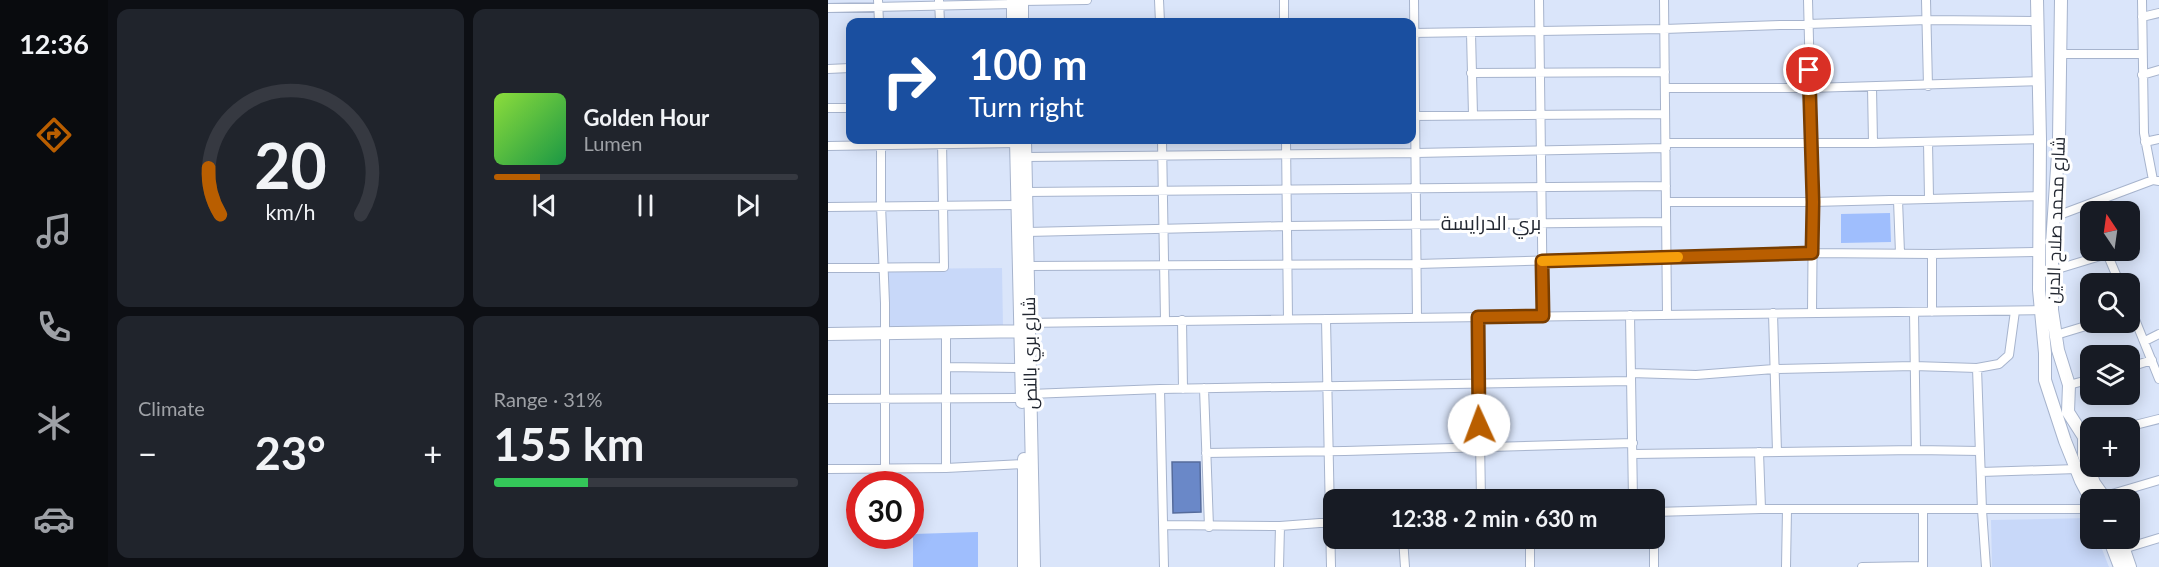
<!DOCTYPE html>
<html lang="en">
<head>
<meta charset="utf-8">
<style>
	:root { --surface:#171b24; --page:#20242c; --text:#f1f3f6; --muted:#9ea1a6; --line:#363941; --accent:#b95e00 }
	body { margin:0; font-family:Lato,Cairo,sans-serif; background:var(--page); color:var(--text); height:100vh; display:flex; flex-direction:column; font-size:22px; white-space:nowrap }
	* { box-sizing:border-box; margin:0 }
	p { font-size:20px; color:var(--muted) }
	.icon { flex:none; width:33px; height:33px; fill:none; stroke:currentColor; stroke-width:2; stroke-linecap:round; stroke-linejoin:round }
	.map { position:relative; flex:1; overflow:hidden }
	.sheet { display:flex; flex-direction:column; gap:9px; padding:9px; background:#0d0f14; width:720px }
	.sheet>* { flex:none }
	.hud { position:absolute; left:18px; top:18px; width:570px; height:126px; border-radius:12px; box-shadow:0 3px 15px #0003; background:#1a4fa0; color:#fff; overflow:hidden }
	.needle { width:39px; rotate:347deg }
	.controls { position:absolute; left:1252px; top:201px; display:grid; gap:12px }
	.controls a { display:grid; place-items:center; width:60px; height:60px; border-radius:12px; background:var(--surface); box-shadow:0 3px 15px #0003; font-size:30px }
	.speed { position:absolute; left:18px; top:471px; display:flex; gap:12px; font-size:30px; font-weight:700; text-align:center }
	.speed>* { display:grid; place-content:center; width:78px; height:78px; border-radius:50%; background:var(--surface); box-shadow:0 3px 15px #0003; line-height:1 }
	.speed .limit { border:9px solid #d22; background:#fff; color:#111 }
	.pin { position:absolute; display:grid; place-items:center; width:51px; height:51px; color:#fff; margin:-26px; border:3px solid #fff; border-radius:50%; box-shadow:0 2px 6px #0007 }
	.me { position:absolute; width:66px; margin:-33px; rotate:358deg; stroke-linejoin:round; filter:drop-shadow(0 0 4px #0008) }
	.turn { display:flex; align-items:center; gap:21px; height:126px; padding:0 24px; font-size:27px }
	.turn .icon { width:78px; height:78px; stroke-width:2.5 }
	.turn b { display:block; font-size:42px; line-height:51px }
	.big { font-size:45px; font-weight:700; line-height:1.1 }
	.sheet .widget { flex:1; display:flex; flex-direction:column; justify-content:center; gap:9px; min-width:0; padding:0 21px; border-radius:12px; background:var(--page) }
	.sheet .dial { align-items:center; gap:0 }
	.dial svg { height:156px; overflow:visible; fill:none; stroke:var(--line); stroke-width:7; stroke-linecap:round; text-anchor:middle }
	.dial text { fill:var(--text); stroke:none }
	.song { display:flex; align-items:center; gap:18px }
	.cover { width:72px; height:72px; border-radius:9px; background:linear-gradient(135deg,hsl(90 70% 55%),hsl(140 70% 35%)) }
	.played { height:6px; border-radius:3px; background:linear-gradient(90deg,var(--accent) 15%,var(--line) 15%) }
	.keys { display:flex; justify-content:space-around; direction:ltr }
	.heat { display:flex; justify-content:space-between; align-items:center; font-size:33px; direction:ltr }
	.charge { height:9px; border-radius:4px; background:linear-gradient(90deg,#34c759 31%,var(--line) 0) }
	.sheet .tiles { flex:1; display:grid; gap:9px; grid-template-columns:repeat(2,1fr) }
	.trip { position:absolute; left:495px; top:489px; width:342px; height:60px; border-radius:12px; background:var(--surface); box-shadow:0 3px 15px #0003; font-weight:700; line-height:60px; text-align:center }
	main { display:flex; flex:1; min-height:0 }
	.dock { display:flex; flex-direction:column; width:108px; justify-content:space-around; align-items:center; background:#090b0e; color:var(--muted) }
	.dock .icon { width:42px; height:42px }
	.dock .active { color:var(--accent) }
	.dock b { font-size:27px; color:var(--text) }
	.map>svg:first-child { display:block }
	.built { fill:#c8d8f9 }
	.green { fill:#9fbefd }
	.water { fill:#6a88c8; stroke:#556b9b; stroke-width:1.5 }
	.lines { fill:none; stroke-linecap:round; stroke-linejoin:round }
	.street-casing { stroke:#a7b4cd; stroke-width:10 }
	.secondary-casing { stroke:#a7b4cd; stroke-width:14 }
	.street { stroke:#fff; stroke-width:8 }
	.secondary { stroke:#fff; stroke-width:12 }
	.route-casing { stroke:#783d00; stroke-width:15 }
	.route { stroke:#b95e00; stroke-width:10 }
	.slow { stroke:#f59e0b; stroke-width:10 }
	.labels { text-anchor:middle; stroke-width:6; stroke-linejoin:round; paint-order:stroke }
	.street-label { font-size:18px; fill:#232832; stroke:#fff }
	.neighbourhood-label { font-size:20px; fill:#232832; stroke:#fff }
</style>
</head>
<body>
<main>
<nav class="dock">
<b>12:36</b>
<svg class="icon active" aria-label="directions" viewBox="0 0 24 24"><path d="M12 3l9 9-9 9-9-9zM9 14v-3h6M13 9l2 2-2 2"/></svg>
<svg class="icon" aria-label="music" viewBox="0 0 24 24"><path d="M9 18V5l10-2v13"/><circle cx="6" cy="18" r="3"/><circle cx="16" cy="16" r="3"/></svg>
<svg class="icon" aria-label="phone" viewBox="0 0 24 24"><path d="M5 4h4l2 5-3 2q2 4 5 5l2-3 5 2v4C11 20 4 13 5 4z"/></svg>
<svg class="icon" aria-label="climate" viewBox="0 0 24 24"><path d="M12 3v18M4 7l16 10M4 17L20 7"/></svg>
<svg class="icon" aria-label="car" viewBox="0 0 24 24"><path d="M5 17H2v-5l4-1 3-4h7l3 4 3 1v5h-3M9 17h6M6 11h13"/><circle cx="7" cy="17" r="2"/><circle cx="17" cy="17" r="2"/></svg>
</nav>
<section class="sheet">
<div class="tiles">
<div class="widget dial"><svg viewBox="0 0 100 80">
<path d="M14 69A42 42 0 1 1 86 69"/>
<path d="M14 69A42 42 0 0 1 8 45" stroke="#b95e00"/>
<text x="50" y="56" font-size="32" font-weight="700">20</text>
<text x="50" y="72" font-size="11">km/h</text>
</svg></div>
<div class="widget">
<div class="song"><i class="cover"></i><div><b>Golden Hour</b><p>Lumen</p></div></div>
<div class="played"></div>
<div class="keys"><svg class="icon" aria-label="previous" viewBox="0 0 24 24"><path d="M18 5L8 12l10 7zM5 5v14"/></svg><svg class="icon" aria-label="pause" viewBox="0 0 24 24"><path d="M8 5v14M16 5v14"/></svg><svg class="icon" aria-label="next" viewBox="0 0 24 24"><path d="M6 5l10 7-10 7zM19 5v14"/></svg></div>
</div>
<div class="widget"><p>Climate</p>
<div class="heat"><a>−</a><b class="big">23°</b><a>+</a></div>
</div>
<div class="widget"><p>Range · 31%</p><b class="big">155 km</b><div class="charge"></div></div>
</div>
</section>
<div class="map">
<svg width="1331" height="567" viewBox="0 0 1331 567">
	<rect width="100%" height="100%" fill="#dae5fa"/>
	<path class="built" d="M 174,268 L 175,327 L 60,330 L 59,269 Z
		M 1262,518 L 1263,538 L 1270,539 L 1281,567 L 1164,567 L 1163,520 Z"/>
	<path class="green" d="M 1062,213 L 1063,242 L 1013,243 L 1013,214 Z
		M 150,532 L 150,567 L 85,567 L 85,534 Z"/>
	<path class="water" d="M 344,462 L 372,462 L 373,512 L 345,513 Z"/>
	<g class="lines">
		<defs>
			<path id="street" d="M 50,0 L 51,22
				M 111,0 L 112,22
				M 331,0 L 332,22
				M 456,0 L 456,22
				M 586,0 L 589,318
				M 711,0 L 715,316
				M 836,0 L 839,315
				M 980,0 L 985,202 L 984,313
				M 1098,0 L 1100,86
				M 1314,0 L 1316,133 L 1325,180
				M 194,1 L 259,0
				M 0,8 L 185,4
				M 1314,17 L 1331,13
				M 584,33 L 836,29 L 1099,20 L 1210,21
				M 643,33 L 645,115
				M 1232,54 L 1314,54
				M 0,69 L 22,68
				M 643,73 L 837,72
				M 1314,75 L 1331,70
				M 1044,87 L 1045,143
				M 837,88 L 982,88 L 1211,81
				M 0,108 L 22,108
				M 584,116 L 837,114
				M 53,140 L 53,205 L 57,303 L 57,469
				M 334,140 L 337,320
				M 458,140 L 460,319
				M 1100,142 L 1101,198
				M 1317,142 L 1331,139
				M 838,143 L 1045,143 L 1212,139
				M 0,146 L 188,143
				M 197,157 L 588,153 L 838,148
				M 198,192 L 838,186
				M 1070,200 L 1072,253
				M 838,202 L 985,202 L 1211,196
				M 0,207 L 190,205
				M 1226,217 L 1325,180 L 1331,181
				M 199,232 L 459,226 L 838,222
				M 1278,251 L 1292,284
				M 200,266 L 589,264 L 984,253 L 1104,254
				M 0,268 L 116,267 L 114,140
				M 1223,271 L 1279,254
				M 1302,307 L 1331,379
				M 1086,312 L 1088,450
				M 1104,312 L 1104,254 L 1210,252
				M 945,313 L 949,452
				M 802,315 L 805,500
				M 650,317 L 653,500
				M 498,319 L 503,567
				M 354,320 L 355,389
				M 195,323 L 1218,310
				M 118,333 L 118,468
				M 1228,335 L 1271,322
				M 1317,341 L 1331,334
				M 118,367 L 193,368
				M 1302,367 L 1324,360
				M 1149,368 L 1154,510 L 1158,567
				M 803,373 L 868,375 L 946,369 L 1086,366 L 1149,368 L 1171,364 L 1181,355 L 1187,311
				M 1241,385 L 1263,379
				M 376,388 L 381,527
				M 332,389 L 336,567
				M 0,399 L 194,398 L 202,394 L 332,389 L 803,381
				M 1295,428 L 1331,419
				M 931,452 L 933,509
				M 378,453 L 517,451 L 805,443
				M 805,454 L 1088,450 L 1152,451
				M 0,469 L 118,468 L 196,464
				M 1153,472 L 1249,469
				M 1277,496 L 1331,480
				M 826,512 L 933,509 L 1263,509
				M 335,525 L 452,526 L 505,522
				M 575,538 L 577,567
				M 702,538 L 702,567
				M 826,538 L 826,567
				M 1295,549 L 1331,538
				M 451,567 L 452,526
				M 958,567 L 959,509
				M 1034,567 L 1095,566
				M 1095,567 L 1095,510"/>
			<path id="secondary" d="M 185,0 L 185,22
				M 194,0 L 194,22
				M 1209,0 L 1212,139 L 1211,290 L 1217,353 L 1217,380 L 1237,441 L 1253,481 L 1263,500
				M 1233,0 L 1231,139 L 1224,244 L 1224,310 L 1230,350 L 1241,385 L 1240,412 L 1256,437 L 1256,455 L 1266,483 L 1278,500
				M 188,140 L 194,402
				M 197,140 L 206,567
				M 0,334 L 200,331
				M 196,459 L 196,567
				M 1281,538 L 1292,567
				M 1292,538 L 1302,567"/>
		</defs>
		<use href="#street" class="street-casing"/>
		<use href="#secondary" class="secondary-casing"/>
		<use href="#street" class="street"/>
		<use href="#secondary" class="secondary"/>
	</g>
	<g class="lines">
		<defs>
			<path id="route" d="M 651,425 L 650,317 L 715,316 L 714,261 L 984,253 L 985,202 L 981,70"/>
		</defs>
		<use href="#route" class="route-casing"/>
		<use href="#route" class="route"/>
		<path class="slow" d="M 714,261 L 850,257"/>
	</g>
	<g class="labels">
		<g class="street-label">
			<text transform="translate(1228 220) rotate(-88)" y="6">شارع محمد صلاح الدين</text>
			<text transform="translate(202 353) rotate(-91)" y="6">شارع بري بالنص</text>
		</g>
		<g class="neighbourhood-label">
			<text x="663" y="230">بري الدرايسة</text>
		</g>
	</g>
</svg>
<div class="controls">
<a><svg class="needle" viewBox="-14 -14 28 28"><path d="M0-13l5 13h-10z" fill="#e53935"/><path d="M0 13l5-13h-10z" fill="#9ea1a6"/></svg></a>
<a><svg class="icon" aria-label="search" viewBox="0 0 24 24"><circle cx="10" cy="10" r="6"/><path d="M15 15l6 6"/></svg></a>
<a><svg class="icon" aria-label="layers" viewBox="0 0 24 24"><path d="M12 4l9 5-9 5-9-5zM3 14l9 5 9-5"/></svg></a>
<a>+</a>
<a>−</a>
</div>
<div class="speed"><div class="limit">30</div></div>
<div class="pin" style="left:981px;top:70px;background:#d93025"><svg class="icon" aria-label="arrive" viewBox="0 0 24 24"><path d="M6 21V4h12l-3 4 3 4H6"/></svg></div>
<svg class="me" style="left:651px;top:425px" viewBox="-20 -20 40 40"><circle r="19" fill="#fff"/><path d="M0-13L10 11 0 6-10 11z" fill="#b95e00"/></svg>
<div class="trip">12:38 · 2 min · 630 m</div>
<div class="hud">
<div class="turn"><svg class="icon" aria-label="right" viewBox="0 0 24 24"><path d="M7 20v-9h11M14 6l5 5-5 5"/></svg><div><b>100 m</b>Turn right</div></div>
</div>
</div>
</main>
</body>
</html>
